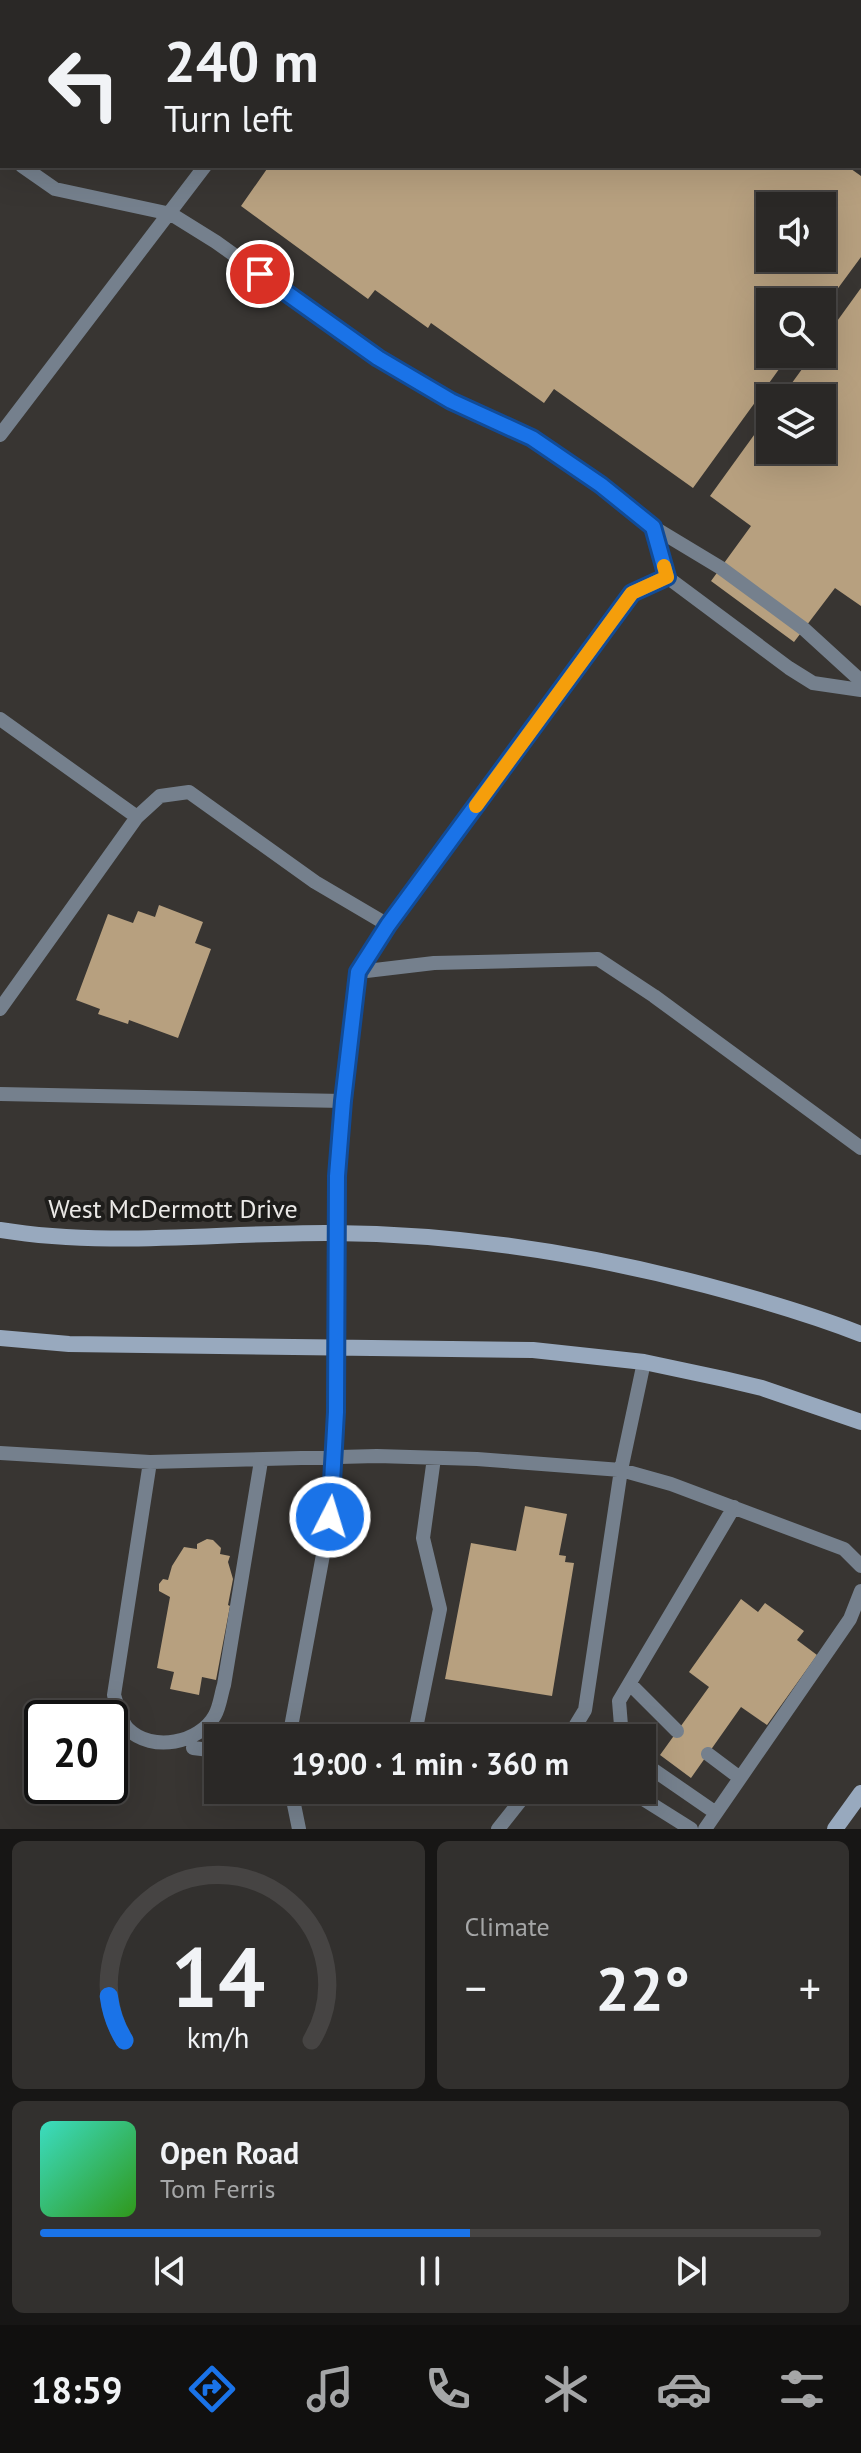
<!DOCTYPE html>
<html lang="en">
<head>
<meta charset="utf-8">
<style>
	:root { --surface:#2a2826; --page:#32302e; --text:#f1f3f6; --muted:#a5a6a7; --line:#464443; --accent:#1a73e8 }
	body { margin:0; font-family:"PT Sans",sans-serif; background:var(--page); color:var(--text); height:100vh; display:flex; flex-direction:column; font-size:30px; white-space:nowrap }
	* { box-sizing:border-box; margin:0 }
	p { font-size:26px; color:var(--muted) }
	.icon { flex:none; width:44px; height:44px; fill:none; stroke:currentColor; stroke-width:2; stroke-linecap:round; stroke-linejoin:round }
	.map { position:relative; height:1829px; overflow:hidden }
	.sheet { display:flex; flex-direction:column; gap:12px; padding:12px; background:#171615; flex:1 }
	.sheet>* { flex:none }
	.guide { position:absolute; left:0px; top:0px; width:862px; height:168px; box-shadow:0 8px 32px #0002,0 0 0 2px var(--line); background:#2a2826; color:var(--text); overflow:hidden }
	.tools { position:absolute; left:756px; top:192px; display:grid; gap:16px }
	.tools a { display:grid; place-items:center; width:80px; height:80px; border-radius:0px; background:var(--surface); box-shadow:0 8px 32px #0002,0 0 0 2px var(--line); font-size:40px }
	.speed { position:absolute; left:24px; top:1700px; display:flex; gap:16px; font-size:40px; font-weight:700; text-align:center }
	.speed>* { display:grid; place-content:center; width:104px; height:104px; border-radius:50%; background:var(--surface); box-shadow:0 8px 32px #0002,0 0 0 2px var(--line); line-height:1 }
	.speed .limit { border:4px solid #111; border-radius:12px; background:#fff; color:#111 }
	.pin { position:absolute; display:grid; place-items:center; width:68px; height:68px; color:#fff; margin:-34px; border:4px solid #fff; border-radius:50%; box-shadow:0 2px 8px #0007 }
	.me { position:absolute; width:88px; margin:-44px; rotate:5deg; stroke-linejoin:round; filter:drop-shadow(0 0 6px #0008) }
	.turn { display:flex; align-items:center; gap:28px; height:168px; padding:0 32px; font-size:36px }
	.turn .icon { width:104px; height:104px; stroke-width:2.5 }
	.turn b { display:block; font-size:56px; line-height:68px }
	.big { font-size:60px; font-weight:700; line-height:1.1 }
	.sheet .widget { flex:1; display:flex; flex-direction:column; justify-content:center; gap:12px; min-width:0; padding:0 28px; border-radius:12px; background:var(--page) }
	.sheet .dial { align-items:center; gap:0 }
	.dial svg { height:208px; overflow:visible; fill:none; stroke:var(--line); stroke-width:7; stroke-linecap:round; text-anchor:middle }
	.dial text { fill:var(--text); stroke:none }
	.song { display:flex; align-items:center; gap:24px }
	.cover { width:96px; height:96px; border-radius:12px; background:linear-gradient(135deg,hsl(170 70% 55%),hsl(110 70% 35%)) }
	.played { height:8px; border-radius:4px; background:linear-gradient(90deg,var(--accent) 55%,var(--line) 55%) }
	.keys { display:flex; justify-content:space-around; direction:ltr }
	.heat { display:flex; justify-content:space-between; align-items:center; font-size:44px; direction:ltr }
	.sheet .tiles { flex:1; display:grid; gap:12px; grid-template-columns:1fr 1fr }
	.widget:last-child { grid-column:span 2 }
	.trip { position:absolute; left:204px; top:1724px; width:452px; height:80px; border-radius:0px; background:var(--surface); box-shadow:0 8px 32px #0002,0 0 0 2px var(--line); font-weight:700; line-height:80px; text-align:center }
	.dock { display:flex; height:128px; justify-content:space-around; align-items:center; background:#11100f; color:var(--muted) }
	.dock .icon { width:56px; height:56px }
	.dock .current { color:var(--accent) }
	.dock b { font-size:36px; color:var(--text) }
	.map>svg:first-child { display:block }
	.building { fill:#b7a07f; fill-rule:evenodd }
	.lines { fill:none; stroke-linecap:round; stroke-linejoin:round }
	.lane { stroke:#75808d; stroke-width:14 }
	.secondary { stroke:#98a9be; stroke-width:16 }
	.route-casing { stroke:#114b97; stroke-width:20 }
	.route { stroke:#1a73e8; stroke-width:14 }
	.slow { stroke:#f59e0b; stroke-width:14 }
	.labels { text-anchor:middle; stroke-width:8; stroke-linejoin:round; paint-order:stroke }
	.street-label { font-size:26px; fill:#eae8e6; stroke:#1e1d1b }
</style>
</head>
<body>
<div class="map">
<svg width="861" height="1829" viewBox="0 0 861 1829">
	<rect width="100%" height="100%" fill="#383532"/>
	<path class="building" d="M 269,166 L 847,166 L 861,176 L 861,257 L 822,310 L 822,302 L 770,302 L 770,354 L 790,354 L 693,488 L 554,389 L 544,403 L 431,323 L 428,328 L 375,290 L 368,299 L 241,206 ZM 770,206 L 822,206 L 822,258 L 770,258 Z
		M 861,288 L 861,606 L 835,588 L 794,642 L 711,581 L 751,526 L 710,496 L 770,413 L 770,450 L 822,450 L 822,398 L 781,398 L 813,354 L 822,354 L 822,342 Z
		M 159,905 L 203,922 L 195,943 L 211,949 L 178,1038 L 129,1020 L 128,1024 L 98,1014 L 100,1009 L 76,1000 L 108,914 L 133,923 L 138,911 L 155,917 Z
		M 525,1506 L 567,1514 L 559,1555 L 566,1556 L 565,1562 L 574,1563 L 552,1696 L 445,1679 L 471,1543 L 516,1551 Z
		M 207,1539 L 213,1540 L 221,1548 L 220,1554 L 230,1556 L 228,1562 L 233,1579 L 228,1605 L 230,1606 L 216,1680 L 202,1677 L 199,1695 L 170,1689 L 174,1672 L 157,1668 L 170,1597 L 159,1591 L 159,1584 L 163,1579 L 168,1580 L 172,1566 L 184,1547 L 197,1549 L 197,1544 Z
		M 741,1599 L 758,1612 L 765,1603 L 804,1631 L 797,1640 L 817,1655 L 767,1725 L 741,1707 L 691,1778 L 660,1755 L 709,1687 L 689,1672 Z"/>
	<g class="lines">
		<path class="lane" d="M 796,0 L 799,2
			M 324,2 L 325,0
			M 860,62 L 861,64
			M 0,152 L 2,154
			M 22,166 L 55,189 L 171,214 L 216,242 L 378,358 L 451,401 L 532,438 L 601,485 L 653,527 L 667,577 L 789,668 L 813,683 L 861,690
			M 0,435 L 205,166
			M 653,527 L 721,568 L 804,629 L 861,681
			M 0,719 L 137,817
			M 358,972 L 434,963 L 598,959 L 654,996 L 861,1148
			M 0,1009 L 137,817 L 160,796 L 189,792 L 315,882 L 388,925
			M 0,1094 L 343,1101
			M 335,1233 L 343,1101 L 358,972 L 388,925 L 632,593 L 667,577
			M 0,1453 L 150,1462 L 377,1456 L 477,1459 L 621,1470 L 671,1484 L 844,1549 L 861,1566
			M 150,1462 L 114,1695 C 117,1704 121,1722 128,1729 C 152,1753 200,1743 215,1715 C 220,1706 221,1694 224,1685 L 261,1461
			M 630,1684 L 677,1731
			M 417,1723 L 440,1609 L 423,1538 L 434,1458
			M 289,1738 L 330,1517 L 335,1457 L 335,1348
			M 568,1738 L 585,1710 L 621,1470 L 644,1362
			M 622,1738 L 619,1701 L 734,1507
			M 193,1748 L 218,1751
			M 708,1754 L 740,1778
			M 642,1762 L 716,1813
			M 291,1790 L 299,1829
			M 629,1790 L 691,1829
			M 498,1829 L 529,1790
			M 705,1829 L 850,1619 L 861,1591"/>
		<path class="secondary" d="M 0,1230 C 109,1248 223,1232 333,1233 C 460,1234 583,1253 705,1285 C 758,1299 810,1314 861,1334
			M 335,1233 L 335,1348
			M 0,1338 L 69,1344 L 533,1350 L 644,1362 L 724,1379 L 762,1388 L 861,1422
			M 835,1829 L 861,1793"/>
	</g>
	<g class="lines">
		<defs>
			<path id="route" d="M 260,274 L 378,358 L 451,401 L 532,438 L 601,485 L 653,527 L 667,577 L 632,593 L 388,925 L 358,972 L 343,1101 L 337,1176 L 336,1412 L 330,1517"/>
		</defs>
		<use href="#route" class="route-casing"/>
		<use href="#route" class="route"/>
		<path class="slow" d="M 476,806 L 632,593 L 667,577 L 664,566"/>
	</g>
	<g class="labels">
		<g class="street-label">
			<text x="173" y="1218">West McDermott Drive</text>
		</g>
	</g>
</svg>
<div class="tools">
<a><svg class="icon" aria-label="sound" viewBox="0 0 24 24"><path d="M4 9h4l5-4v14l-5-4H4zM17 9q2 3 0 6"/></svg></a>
<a><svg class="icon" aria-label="search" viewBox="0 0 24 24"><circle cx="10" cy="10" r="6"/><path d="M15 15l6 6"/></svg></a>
<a><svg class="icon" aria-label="layers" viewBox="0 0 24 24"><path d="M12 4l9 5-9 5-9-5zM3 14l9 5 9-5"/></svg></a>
</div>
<div class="speed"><div class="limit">20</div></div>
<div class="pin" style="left:260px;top:274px;background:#d93025"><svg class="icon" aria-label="arrive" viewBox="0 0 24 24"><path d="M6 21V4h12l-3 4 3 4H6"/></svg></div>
<svg class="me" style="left:330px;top:1517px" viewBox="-20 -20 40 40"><circle r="17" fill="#1a73e8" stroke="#fff" stroke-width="3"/><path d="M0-11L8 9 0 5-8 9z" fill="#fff"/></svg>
<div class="trip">19:00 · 1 min · 360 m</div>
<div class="guide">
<div class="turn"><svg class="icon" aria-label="left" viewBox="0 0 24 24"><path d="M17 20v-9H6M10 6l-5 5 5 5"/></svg><div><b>240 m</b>Turn left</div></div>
</div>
</div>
<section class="sheet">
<div class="tiles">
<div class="widget dial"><svg viewBox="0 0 100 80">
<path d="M14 69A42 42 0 1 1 86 69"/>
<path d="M14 69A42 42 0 0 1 8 52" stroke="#1a73e8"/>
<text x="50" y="56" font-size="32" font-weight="700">14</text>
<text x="50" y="72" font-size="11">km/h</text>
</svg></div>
<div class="widget"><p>Climate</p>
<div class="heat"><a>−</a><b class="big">22°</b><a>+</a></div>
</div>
<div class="widget">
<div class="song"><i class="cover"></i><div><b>Open Road</b><p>Tom Ferris</p></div></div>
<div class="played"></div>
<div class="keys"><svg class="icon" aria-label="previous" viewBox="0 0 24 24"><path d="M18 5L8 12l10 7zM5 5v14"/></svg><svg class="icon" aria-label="pause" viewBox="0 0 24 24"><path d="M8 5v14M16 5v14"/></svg><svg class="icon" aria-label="next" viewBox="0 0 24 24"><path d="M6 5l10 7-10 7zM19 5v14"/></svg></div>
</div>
</div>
</section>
<nav class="dock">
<b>18:59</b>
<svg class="icon current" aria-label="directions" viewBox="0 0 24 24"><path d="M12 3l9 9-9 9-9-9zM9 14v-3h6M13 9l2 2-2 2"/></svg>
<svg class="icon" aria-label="music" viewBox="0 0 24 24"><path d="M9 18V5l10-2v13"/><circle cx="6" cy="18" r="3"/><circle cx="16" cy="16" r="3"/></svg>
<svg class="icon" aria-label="phone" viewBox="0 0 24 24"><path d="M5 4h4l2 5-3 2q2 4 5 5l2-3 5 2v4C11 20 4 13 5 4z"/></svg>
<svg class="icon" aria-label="climate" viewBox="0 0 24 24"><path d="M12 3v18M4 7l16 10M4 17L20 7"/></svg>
<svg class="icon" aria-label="car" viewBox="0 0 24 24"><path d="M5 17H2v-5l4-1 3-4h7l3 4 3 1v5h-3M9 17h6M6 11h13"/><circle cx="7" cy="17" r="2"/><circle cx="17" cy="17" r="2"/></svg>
<svg class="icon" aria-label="filters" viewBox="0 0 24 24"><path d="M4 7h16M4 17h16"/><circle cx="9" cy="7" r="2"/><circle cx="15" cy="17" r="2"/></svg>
</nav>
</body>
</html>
